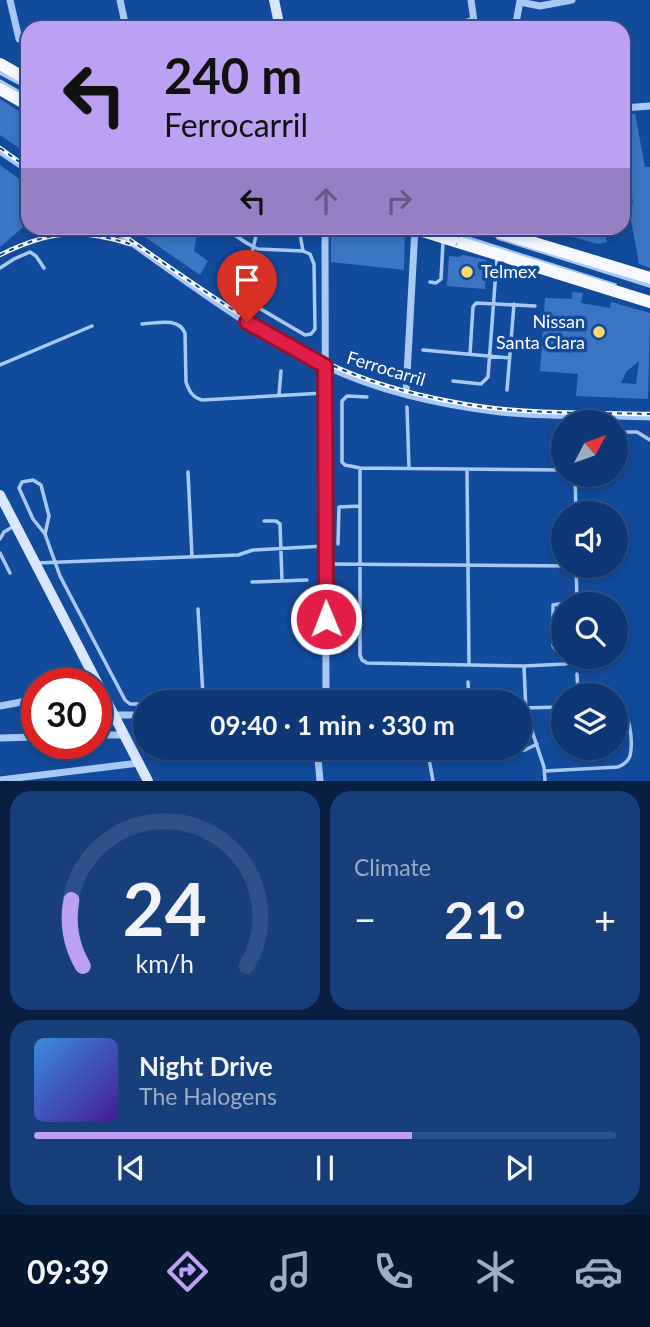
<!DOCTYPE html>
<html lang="en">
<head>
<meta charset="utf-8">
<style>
	:root { --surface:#0e3875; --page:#173f7a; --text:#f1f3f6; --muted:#9bacc5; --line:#2e5287; --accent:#bca0f2 }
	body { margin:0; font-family:Lato,sans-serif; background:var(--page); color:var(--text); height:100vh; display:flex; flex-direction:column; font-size:26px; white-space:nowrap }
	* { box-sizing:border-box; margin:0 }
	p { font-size:23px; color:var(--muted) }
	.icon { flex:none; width:38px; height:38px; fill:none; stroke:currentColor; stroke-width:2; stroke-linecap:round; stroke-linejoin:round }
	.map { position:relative; height:781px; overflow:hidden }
	.drawer { display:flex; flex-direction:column; gap:10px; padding:10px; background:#081f40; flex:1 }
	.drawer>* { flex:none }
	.hud { position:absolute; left:21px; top:21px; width:609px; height:214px; border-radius:21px; box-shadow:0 4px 10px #0003,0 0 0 2px var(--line); background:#bca0f2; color:#111; overflow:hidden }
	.needle { width:46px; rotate:49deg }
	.fabs { position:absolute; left:551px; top:410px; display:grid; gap:14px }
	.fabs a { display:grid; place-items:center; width:77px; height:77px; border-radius:50%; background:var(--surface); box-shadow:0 4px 10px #0003,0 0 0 2px var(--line); font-size:35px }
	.speed { position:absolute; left:21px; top:668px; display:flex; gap:14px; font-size:35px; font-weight:700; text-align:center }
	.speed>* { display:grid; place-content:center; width:91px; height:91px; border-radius:50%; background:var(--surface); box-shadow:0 4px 10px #0003,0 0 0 2px var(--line); line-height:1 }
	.speed .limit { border:10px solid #d22; background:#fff; color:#111 }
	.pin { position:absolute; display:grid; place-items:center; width:60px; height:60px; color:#fff; margin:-72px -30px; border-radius:50% 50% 50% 0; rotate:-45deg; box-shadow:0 0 7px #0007 }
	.pin .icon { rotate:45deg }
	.me { position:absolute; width:77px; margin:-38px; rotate:359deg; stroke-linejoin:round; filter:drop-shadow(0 0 5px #0008) }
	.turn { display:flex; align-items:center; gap:24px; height:147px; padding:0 28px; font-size:32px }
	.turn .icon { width:91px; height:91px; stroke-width:2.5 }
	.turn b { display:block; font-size:49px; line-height:60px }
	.lanes { display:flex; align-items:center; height:66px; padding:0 28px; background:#0003; justify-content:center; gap:35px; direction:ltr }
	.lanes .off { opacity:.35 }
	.big { font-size:52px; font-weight:700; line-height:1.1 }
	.drawer .tile { flex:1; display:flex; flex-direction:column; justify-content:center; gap:10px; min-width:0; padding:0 24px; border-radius:21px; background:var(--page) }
	.drawer .dial { align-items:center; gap:0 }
	.dial svg { height:182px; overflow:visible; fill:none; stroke:var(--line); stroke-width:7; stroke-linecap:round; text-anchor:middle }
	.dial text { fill:var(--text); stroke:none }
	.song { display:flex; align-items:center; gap:21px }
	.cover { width:84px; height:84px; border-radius:10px; background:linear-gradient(135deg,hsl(210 70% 55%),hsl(260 70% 35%)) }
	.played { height:7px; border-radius:4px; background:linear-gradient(90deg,var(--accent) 65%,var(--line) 65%) }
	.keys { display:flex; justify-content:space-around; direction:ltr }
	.heat { display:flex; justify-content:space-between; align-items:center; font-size:38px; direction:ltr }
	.drawer .tiles { flex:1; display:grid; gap:10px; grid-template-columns:1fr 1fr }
	.tile:last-child { grid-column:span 2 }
	.trip { position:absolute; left:133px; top:690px; width:399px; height:70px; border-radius:35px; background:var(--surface); box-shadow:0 4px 10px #0003,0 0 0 2px var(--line); font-weight:700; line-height:70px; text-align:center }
	.menu { display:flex; height:112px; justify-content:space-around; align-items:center; background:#06162f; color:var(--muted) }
	.menu .icon { width:49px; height:49px }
	.menu .active { color:var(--accent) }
	.menu b { font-size:32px; color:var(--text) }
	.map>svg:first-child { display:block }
	.building { fill:#3c75c3; fill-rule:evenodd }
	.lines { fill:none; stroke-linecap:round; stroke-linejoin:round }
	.lane { stroke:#a8c9f4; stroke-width:3.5 }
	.street { stroke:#a8c9f4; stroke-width:7 }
	.secondary { stroke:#d8e7fd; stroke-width:10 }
	.primary { stroke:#f5f9ff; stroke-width:12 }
	.rail-casing { stroke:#fff; stroke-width:4.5 }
	.rail { stroke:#134b9c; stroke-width:2; stroke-dasharray:5; stroke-linecap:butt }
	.path-bridge { stroke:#a8c9f4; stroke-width:2; stroke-dasharray:3.5 5; stroke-linecap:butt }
	.route-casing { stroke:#92132f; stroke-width:18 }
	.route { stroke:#e11d48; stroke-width:12 }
	.poi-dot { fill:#ffd86b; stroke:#134b9c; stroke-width:2.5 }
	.labels { text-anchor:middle; stroke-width:7; stroke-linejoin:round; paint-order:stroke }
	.poi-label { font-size:18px; fill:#fff; stroke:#134b9c; text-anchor:start }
	.street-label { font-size:18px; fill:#fff; stroke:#134b9c }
</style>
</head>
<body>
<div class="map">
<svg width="650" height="781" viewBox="0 0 650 781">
	<rect width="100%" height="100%" fill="#134b9c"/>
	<path class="building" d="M 0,99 L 28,117 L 28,154 L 0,135 Z
		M 635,114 L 645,167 L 650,167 L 650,268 L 639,264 L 628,203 L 633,203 L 623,146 L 623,115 Z
		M 0,165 L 28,185 L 28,223 L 0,247 Z
		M 34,228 L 69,228 L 69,230 L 41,236 Z
		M 132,228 L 198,228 L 194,251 L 208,261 L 200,275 Z
		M 331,228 L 393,228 L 405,232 L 404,270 L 331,262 Z
		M 562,228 L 604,228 L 607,242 L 598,244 L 562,234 Z
		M 463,255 L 487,260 L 485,289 L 447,286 L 449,256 L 458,257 Z
		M 572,292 L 583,293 L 581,303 L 610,308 L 611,302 L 650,313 L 648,399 L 576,396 L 578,374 L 540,371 L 545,298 L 572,299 ZM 639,361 L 636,384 L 621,383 L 626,372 Z"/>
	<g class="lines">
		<path class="lane" d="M 0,73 L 28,88
			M 0,81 L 28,97
			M 224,228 C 236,235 244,243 258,249 L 303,251 L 310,254 L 314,264 L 315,329 L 311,334 L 305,335 L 247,301 L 242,293 L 258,228
			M 299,228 L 303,251
			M 437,228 L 615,285
			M 463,228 L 484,234
			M 498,238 L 650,286
			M 0,268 L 14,259 L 30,252 L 36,256 L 44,268
			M 430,282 L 436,283 L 441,279 L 443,242
			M 142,324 C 158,323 178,317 185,333 L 186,382 C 189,391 192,397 202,400 L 324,393
			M 423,350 L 510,358
			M 470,354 L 473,307 L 476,303 L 535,306
			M 0,365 L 92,326
			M 453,381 L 481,384 L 488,377 L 497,257
			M 507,390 L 514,304
			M 279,395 L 281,371
			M 367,397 L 347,396 L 342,401 L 342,462 L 345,465 L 360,468 L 564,470
			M 407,407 L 409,468
			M 616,432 L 637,432 L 650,440
			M 360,468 L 360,655 L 362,660 L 367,663 L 524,666 L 565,664 L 571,662 L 575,656
			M 467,470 L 469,664
			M 188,472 L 192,557
			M 575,474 L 576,513
			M 264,521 L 276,521 L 280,524 L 282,581
			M 45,534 L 49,516 L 41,485 L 33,480 L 22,482 L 19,488 L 33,519 L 45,534 L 60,576 L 125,700 L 130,704 L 145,704
			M 0,539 L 4,532 L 14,526
			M 338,544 L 339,507 L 360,506
			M 0,553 L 10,573
			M 37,563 L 238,555 L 253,550 L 325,546
			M 327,564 L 576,566
			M 576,565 L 577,602
			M 252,582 L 307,580
			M 198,609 L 203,696 L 199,702
			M 553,619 L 564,619
			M 553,634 L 564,634
			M 564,648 L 555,649 L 553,646 L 553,605 L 577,601
			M 524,666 L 526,713 L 544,767 L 545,781
			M 577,674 L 578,695
			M 468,682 L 469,702
			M 520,708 L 564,707
			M 427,747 L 433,781
			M 470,747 L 473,753 L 479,755 L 525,750 L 537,744
			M 545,771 L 618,767 C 623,765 628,762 630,756 C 633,742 631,710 616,706"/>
		<path class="street" d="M 10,0 L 19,39
			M 120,0 L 126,28
			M 471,0 L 475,28
			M 520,2 L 540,6 L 572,0
			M 445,28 L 474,20
			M 515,28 L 520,1
			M 623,108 L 650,106
			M 0,151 L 28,170
			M 111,228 C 180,276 248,330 326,366 C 379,391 442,405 501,412 C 550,417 601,415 650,417
			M 325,228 L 326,702
			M 406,393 L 415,228
			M 0,706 L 37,699
			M 114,715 L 145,715
			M 96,735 L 125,735
			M 0,738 L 37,737
			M 317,747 L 320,781
			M 0,780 L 139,763"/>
		<path class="secondary" d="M 274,0 L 280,28
			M 0,495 L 148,781"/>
		<path class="primary" d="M 0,64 L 28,80
			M 0,89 L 28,105
			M 413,228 L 650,302
			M 485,228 L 650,278"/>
		<defs>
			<path id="rail" d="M 0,148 L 28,168
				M 113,228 C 181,275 249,325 323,361 C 364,381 410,394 454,402 C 518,415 585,412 650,414
				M 0,255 C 48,231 79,228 130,244"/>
		</defs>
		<use href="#rail" class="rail-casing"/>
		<use href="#rail" class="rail"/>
		<path class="path-bridge" d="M 456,246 L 462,228"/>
	</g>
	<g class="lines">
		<defs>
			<path id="route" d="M 247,322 L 325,366 L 326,619"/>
		</defs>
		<use href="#route" class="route-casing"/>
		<use href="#route" class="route"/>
	</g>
	<g class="poi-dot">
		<circle cx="467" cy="272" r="7"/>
		<circle cx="599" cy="332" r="7"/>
	</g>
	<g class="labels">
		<g class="poi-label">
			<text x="481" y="278">Telmex</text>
			<text x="585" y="328" text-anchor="end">Nissan<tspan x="585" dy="21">Santa Clara</tspan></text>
		</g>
		<g class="street-label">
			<text transform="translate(386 369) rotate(17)" y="6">Ferrocarril</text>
		</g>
	</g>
</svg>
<div class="fabs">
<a><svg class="needle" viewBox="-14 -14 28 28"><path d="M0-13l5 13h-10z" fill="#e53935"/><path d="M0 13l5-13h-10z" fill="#9bacc5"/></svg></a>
<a><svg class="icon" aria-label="sound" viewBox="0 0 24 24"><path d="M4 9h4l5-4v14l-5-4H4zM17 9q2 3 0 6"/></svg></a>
<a><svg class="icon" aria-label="search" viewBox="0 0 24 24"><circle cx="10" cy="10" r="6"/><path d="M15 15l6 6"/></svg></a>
<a><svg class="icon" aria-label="layers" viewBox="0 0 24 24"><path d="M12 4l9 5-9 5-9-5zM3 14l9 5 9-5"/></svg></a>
</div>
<div class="speed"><div class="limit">30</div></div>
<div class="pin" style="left:247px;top:322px;background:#d93025"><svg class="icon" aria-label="arrive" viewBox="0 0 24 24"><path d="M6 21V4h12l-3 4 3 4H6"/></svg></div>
<svg class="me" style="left:326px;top:619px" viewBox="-20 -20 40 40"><circle r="17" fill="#e11d48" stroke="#fff" stroke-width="3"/><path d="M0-11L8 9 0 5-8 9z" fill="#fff"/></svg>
<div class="trip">09:40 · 1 min · 330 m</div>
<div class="hud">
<div class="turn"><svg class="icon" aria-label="left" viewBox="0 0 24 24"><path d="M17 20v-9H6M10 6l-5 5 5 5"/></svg><div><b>240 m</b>Ferrocarril</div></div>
<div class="lanes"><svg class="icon" aria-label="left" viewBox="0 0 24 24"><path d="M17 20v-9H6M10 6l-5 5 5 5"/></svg><svg class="icon off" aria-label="ahead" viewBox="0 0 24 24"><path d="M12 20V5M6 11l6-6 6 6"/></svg><svg class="icon off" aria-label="right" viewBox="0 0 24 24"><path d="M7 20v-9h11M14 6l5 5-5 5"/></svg></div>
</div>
</div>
<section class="drawer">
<div class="tiles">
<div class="tile dial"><svg viewBox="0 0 100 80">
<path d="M14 69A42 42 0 1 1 86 69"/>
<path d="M14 69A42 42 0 0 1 9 40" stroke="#bca0f2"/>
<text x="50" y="56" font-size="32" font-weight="700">24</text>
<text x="50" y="72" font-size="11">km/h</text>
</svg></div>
<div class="tile"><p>Climate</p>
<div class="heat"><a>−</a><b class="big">21°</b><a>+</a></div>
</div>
<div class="tile">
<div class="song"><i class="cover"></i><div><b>Night Drive</b><p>The Halogens</p></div></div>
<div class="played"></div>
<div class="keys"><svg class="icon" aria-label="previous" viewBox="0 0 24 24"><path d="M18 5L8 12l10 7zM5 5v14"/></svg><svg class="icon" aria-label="pause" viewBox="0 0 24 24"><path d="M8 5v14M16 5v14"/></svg><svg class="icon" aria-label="next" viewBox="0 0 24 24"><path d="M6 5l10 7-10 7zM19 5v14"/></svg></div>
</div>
</div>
</section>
<nav class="menu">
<b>09:39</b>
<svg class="icon active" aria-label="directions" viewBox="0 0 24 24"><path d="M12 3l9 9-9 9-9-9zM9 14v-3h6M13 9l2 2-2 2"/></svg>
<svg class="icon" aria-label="music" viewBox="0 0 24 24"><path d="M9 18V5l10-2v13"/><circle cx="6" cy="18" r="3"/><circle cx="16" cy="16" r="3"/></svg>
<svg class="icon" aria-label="phone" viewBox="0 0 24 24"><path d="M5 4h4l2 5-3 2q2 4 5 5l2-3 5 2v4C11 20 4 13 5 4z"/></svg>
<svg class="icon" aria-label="climate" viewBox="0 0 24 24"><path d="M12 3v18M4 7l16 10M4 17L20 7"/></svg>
<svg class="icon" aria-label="car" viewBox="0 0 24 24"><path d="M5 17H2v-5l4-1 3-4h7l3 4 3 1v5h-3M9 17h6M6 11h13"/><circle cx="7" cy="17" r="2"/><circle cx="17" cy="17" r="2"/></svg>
</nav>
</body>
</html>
